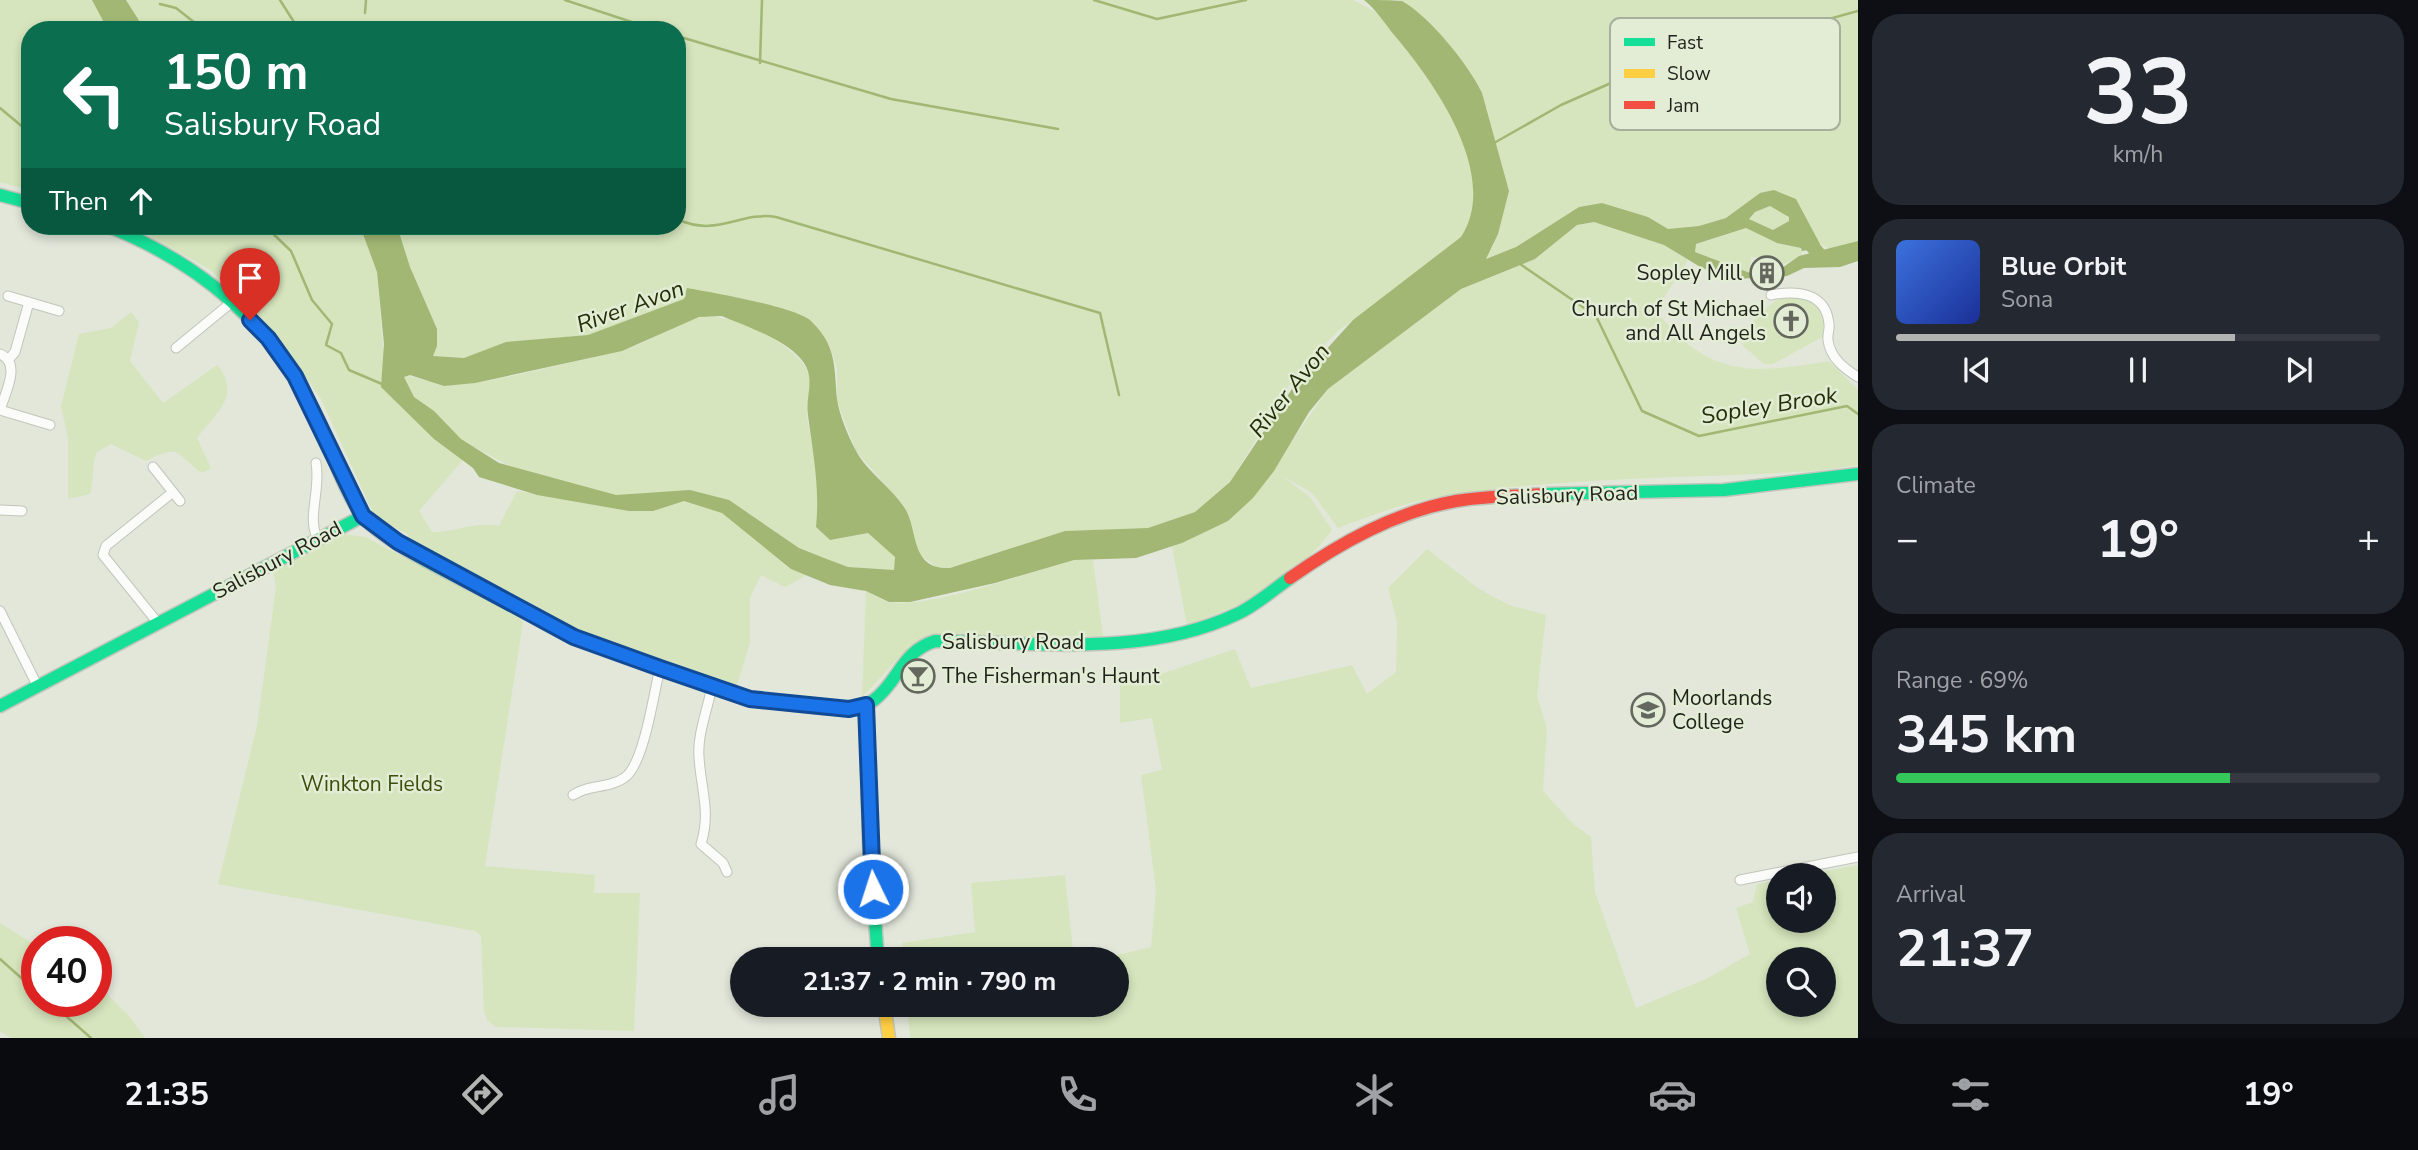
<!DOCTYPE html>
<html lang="en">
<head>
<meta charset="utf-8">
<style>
	:root { --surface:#171b24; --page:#242831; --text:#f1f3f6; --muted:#9ea1a6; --line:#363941; --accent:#b1b4b1 }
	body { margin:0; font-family:"Nunito Sans",sans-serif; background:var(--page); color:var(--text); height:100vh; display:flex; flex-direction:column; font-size:26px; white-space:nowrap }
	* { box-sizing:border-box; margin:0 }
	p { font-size:23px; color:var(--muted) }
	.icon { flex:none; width:38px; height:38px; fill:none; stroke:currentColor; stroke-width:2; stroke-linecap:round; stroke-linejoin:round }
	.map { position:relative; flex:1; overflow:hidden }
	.side { display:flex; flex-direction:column; gap:14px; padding:14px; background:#0d0f14; width:560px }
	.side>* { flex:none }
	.guide { position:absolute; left:21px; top:21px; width:665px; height:214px; border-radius:28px; box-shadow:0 4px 10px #0003; background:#0b6e4f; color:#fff; overflow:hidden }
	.controls { position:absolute; left:1766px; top:863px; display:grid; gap:14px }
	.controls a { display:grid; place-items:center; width:70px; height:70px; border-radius:50%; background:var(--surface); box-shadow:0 4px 10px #0003; font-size:35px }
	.speed { position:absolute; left:21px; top:926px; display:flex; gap:14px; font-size:35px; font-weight:700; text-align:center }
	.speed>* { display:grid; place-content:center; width:91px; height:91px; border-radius:50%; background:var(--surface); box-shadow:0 4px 10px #0003; line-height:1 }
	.speed .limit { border:10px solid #d22; background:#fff; color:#111 }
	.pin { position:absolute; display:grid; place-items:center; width:60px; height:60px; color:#fff; margin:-72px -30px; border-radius:50% 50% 50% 0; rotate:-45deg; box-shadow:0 0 7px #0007 }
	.pin .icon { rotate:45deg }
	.me { position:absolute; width:77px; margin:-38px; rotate:356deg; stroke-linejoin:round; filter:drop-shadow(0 0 5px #0008) }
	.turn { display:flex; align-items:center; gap:24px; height:147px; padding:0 28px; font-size:32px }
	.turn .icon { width:91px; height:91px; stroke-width:2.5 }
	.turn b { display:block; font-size:49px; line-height:60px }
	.then { display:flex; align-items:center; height:66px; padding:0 28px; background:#0003; gap:14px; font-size:26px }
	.big { font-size:52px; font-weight:700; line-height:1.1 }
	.side .tile { flex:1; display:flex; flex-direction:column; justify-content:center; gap:10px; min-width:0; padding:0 24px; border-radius:28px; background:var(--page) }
	.side .dial { align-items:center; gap:0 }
	.dial b { font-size:91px; line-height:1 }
	.song { display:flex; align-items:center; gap:21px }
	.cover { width:84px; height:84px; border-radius:10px; background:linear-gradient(135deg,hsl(220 70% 55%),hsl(230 70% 35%)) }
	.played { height:7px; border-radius:4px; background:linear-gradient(90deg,var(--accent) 70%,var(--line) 70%) }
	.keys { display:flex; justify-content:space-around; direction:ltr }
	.heat { display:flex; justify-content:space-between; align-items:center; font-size:38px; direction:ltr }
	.charge { height:10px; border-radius:5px; background:linear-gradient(90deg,#34c759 69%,var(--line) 0) }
	.trip { position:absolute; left:730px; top:947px; width:399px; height:70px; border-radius:35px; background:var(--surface); box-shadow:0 4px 10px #0003; font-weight:700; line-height:70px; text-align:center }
	.tab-bar { display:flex; height:112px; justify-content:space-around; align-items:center; background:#090b0e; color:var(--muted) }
	.tab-bar .icon { width:49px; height:49px }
	.tab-bar .selected { color:var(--accent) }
	.tab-bar b { font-size:32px; color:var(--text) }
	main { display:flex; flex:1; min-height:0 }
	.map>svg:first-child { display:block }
	.green { fill:#d6e5bd; fill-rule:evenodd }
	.water { fill:#a1b773; fill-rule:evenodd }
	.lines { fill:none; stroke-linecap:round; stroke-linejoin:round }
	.stream { stroke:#a1b773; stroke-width:2.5 }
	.river { stroke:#a1b773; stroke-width:14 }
	.street-casing { stroke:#c1c5bb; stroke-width:11 }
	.fast-casing { stroke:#c1c5bb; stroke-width:15 }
	.slow-casing { stroke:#c1c5bb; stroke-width:15 }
	.jam-casing { stroke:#c1c5bb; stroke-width:15 }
	.street { stroke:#fbfbf9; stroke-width:9 }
	.fast { stroke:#16e098; stroke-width:12 }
	.slow { stroke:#ffcf43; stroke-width:12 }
	.jam { stroke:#f24e42; stroke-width:12 }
	.route-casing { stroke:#114b97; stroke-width:18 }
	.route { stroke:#1a73e8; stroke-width:12 }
	.labels { text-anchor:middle; stroke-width:5; stroke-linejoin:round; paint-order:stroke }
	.poi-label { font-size:21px; fill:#1f221a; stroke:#e3ecd5; text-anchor:end }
	.street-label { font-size:21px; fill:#1f221a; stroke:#e3ecd5 }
	.park-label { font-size:21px; fill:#3c4e0a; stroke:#e3ecd5 }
	.water-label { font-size:23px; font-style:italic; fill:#242f08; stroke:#e3ecd5 }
	.key { fill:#e3ecd5; stroke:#a8af9d; stroke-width:2 }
	.key-label { font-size:19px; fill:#1f221a }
</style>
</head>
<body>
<main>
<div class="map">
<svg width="1858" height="1038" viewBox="0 0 1858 1038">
	<rect width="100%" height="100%" fill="#e2e7da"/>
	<path class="green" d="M 0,0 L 92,0 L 108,30 L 30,30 L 30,190 L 0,182 Z
		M 126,0 L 1353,0 L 1376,12 L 1431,74 L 1469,141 L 1478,195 L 1470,236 L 1339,330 L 1296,374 L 1230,482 L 1195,512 L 1148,528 L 1065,531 L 950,568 L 939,569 L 919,554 L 905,508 L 856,451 L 837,401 L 837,368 L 829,345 L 684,299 L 588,335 L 507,342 L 464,358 L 432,356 L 437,329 L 410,267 L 397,226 L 677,226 L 677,30 L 145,30 Z
		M 1400,0 L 1858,0 L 1858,241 L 1832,250 L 1820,244 L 1796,199 L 1760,193 L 1726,218 L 1699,226 L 1668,229 L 1648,217 L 1602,203 L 1579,207 L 1516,247 L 1485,259 L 1493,246 L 1509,191 L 1482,93 L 1427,22 Z
		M 1770,206 L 1789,217 L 1789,221 L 1773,230 L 1749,219 L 1755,212 Z
		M 1594,222 L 1664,245 L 1688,260 L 1665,296 L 1659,314 C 1709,378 1755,374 1829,361 L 1858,390 L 1858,465 L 1815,471 C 1687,479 1554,476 1429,499 C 1397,505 1368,517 1338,528 L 1312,493 L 1281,475 L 1310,497 L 1332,530 C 1297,578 1242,607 1187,625 L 1172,547 L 1228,521 L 1253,498 L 1328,389 L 1461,289 L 1535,259 L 1577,225 Z
		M 132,226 L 360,226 L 377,272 L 385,373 C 418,375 438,388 473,383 C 521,376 571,362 619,351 C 646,345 670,326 697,318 C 729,309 803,346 811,379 C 814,390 808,400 807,411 C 807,429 815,450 818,468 C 820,488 818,507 816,527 L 830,540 L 868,533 L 896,557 L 894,570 L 848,567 L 824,559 L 802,578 L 785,587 L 761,575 L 750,598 L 750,643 L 736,688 L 579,634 L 408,541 L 409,535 L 375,517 L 321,399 L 277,336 L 209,269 ZM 474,447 L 514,468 L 556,498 L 517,491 L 499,526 C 476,521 456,532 432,532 L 419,511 Z
		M 1746,228 L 1777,243 L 1801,248 L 1802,255 L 1771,271 L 1772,258 L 1751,257 L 1750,273 L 1695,252 L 1695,245 Z
		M 1785,295 C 1816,297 1822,306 1826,335 L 1773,364 L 1764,364 L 1742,345 C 1748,323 1765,306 1785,295 Z
		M 131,312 L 139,322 L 130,361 L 163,403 L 217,365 C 242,395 217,412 197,438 L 211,468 L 202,473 C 174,454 182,443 146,461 L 111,444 L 97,452 C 91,467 94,479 90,494 L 68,499 L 68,438 L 61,406 L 79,334 L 111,328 Z
		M 337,533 L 365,537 L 515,614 L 523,622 L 485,866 L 595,875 L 594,893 L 640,893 L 634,1031 L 496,1027 L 488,1021 L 484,1012 L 481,936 L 475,931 L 218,884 L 257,726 L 276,587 L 273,568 Z
		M 1427,549 L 1479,589 L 1509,605 L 1546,615 L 1537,696 L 1547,729 L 1543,791 L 1573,824 L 1591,837 L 1595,892 L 1636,1008 L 1708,978 L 1750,954 L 1736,908 L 1753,902 L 1757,884 L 1778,880 L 1778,920 L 1824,920 L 1824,875 L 1805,875 L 1858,865 L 1858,1038 L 910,1038 L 907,1005 L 1116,1004 L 1116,959 L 1100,959 L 1151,947 L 1156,890 L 1141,775 L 1162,770 L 1152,718 L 1120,723 L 1120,681 L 1164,673 L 1235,649 L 1251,688 L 1352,665 L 1367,694 L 1396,672 L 1397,622 L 1388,588 ZM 1778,959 L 1824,959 L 1824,1004 L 1778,1004 Z
		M 1074,560 L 1093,560 L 1103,636 L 933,637 L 911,645 L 862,697 L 866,591 C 874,595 883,601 891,602 C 928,609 1034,571 1074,560 Z
		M 1065,875 L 1074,959 L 904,959 L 902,943 L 975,932 L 971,883 Z
		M 0,923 L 37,946 L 37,1001 L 96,1001 L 96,983 L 130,1017 L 145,1038 L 11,1038 L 0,1031 Z"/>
	<path class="water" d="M 92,0 L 126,0 L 145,30 L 108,30 Z
		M 1364,0 C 1374,0 1393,0 1402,1 C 1429,16 1469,65 1482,93 L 1509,191 L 1498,234 L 1486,259 L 1516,247 L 1579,207 L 1602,203 L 1648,217 L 1668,229 L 1699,226 L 1726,218 L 1760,193 L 1774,190 L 1796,199 L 1820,244 L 1815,245 L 1816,249 L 1802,251 L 1801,248 L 1777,243 L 1746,228 L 1696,244 L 1695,252 L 1750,273 L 1762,273 L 1782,268 L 1799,256 L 1858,241 L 1858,261 L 1840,267 L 1804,268 L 1787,276 L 1736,279 L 1702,268 L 1664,245 L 1594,222 L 1577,225 L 1535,259 L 1461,289 L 1328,389 L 1309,412 L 1274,471 L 1253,498 L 1228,521 L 1182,543 L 1136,558 L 1074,560 L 995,583 L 910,602 L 889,602 L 866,591 L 830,585 L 791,569 L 722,513 L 684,501 L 653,511 L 629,511 L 537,495 L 479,477 L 473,468 L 434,439 L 381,387 L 384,344 L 377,272 L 360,226 L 397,226 L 410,267 L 437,329 L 437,346 L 433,356 L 464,358 L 506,342 L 588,335 L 684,299 L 687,288 C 710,292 796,307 811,321 C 837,346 834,367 837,399 C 839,414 848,436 855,449 C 866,471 890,486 904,507 C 919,529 909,570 950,568 L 1065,531 L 1148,528 L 1195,512 L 1230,482 L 1296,383 L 1353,320 L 1461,237 C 1501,176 1434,82 1395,36 C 1385,24 1376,9 1364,0 ZM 1770,206 L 1789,217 L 1789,221 L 1773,230 L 1749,219 L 1755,212 ZM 722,316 C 745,326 785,339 801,359 C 817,378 805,394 808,415 C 813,454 820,487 816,527 L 830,540 L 868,533 L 895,557 L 894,570 L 848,567 L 824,558 L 799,548 L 729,500 L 690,490 L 616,495 L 499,463 L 461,439 L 434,411 L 414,397 L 404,377 L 410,375 L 444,386 L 475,383 L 622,351 L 699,317 Z"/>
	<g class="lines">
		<path class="stream" d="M 280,0 L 299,30
			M 565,0 L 656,30
			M 1094,0 L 1157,19 L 1246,0
			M 160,4 L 176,8 L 204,30
			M 365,13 L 366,0
			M 677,36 L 891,99 L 1058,129
			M 760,63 L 762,0
			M 0,108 L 30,133
			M 1494,143 L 1561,105 L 1636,72 L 1858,11
			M 677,219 C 717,238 740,211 776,217 L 1100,313 L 1119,395
			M 265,226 L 291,251 L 312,300 L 332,324 L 326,345 L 341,353 L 349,370 L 382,384
			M 1520,264 L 1596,316 L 1642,411 L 1699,436 L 1847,406 L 1858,414
			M 0,959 L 37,992
			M 49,1001 L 91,1038"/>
		<path class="river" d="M 1802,234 L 1823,259 L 1858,251"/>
		<defs>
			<path id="street" d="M 1771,295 C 1796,290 1826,292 1829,324 C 1830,329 1827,335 1828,340 C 1830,358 1845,369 1858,377
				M 8,296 L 59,311
				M 176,348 L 232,302
				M 0,354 C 22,363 5,393 0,410
				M 9,359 L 15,352 L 29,302
				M 0,410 L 50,425
				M 316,463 C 321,488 307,518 317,537
				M 153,467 L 180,501
				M 0,510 L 22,511
				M 0,611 L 37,685
				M 158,623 L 103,555 L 106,546 L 173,492
				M 712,686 C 708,708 697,735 699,757 C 701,790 711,812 701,844 L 723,863 L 727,872
				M 573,795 C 589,784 608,789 624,778 C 644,766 654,691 660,668
				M 1740,880 L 1858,857"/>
			<path id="fast" d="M 0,195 L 30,203
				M 107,226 C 203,264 273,325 318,419 C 333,450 341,488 363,516 C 387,547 489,592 528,613
				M 1543,494 L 1724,490 L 1858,474
				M 756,700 C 784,702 851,718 874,700 C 899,681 901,652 935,641 C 1033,642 1145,658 1237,614 C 1255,606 1273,590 1290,578
				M 866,705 L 869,843 L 878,959
				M 0,706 L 363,516"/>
			<path id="slow" d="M 528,613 L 574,637 L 756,700
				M 884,1004 L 889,1038"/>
			<path id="jam" d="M 1290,578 C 1340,543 1395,512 1456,501 C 1484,496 1515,496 1543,494"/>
		</defs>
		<use href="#street" class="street-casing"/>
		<use href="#fast" class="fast-casing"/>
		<use href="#slow" class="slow-casing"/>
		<use href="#jam" class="jam-casing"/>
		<use href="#street" class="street"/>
		<use href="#fast" class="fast"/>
		<use href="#slow" class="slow"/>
		<use href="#jam" class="jam"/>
	</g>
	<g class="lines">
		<defs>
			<path id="route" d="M 250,320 L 268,338 L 295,376 L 363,516 L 398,542 L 574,637 L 660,668 L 750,699 L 849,709 L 866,705 L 873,889"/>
		</defs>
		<use href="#route" class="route-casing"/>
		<use href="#route" class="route"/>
	</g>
	<defs>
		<symbol id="building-ring" viewBox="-11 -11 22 22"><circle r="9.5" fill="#e3ecd5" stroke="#63675d" stroke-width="1.5"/><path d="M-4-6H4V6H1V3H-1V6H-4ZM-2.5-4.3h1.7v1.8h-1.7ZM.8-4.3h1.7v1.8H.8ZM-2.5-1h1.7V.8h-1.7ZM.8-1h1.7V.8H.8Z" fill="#63675d"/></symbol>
		<symbol id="church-ring" viewBox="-11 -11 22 22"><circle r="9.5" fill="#e3ecd5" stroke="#63675d" stroke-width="1.5"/><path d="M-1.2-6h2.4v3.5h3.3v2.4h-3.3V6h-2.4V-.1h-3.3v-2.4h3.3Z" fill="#63675d"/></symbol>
		<symbol id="bar-ring" viewBox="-11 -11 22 22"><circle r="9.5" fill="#e3ecd5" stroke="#63675d" stroke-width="1.5"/><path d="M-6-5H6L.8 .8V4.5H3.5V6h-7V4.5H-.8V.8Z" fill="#63675d"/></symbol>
		<symbol id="school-ring" viewBox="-11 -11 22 22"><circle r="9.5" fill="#e3ecd5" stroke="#63675d" stroke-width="1.5"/><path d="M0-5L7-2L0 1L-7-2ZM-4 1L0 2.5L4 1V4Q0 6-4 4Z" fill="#63675d"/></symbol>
	</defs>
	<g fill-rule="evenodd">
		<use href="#building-ring" x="1748" y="254" width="38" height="38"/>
		<use href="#church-ring" x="1772" y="302" width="38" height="38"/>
		<use href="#bar-ring" x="899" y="657" width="38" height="38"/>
		<use href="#school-ring" x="1629" y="691" width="38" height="38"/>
	</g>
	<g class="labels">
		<g class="poi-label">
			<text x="1742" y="280">Sopley Mill</text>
			<text x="1766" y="316">Church of St Michael<tspan x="1766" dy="24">and All Angels</tspan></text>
			<text x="942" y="683" text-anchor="start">The Fisherman's Haunt</text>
			<text x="1672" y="705" text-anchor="start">Moorlands<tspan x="1672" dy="24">College</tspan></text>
		</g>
		<g class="street-label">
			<text transform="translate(1567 495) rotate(-2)" y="7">Salisbury Road</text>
			<text transform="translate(277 560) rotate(-28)" y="7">Salisbury Road</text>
			<text x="1013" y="649">Salisbury Road</text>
		</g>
		<g class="park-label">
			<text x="372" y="791">Winkton Fields</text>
		</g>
		<g class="water-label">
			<text transform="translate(630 306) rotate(-20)" y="8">River Avon</text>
			<text transform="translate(1289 390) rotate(-51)" y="8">River Avon</text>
			<text transform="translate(1769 405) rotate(-9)" y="8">Sopley Brook</text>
		</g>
	</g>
	<rect x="1610" y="18" width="230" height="112" rx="10" class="key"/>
	<rect x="1624" y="38" width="31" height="8" fill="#16e098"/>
	<rect x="1624" y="69" width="31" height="9" fill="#ffcf43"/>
	<rect x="1624" y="101" width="31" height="8" fill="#f24e42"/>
	<g class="key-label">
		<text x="1667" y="49">Fast</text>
		<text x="1667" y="80">Slow</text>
		<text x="1667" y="112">Jam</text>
	</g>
</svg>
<div class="controls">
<a><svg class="icon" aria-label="sound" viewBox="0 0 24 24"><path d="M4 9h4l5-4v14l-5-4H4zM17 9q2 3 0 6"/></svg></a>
<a><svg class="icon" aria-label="search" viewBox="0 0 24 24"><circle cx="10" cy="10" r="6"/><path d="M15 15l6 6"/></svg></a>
</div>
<div class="speed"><div class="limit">40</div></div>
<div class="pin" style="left:250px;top:320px;background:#d93025"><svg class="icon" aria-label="arrive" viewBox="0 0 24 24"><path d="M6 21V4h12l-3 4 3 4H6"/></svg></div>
<svg class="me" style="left:873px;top:889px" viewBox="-20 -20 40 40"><circle r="17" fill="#1a73e8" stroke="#fff" stroke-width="3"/><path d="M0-11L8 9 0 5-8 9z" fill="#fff"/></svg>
<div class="trip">21:37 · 2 min · 790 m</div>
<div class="guide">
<div class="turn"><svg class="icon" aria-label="left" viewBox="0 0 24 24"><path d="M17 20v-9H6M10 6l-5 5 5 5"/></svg><div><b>150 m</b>Salisbury Road</div></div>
<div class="then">Then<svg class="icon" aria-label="ahead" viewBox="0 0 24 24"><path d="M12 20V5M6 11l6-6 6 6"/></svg></div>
</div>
</div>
<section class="side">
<div class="tile dial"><b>33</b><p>km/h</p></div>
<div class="tile">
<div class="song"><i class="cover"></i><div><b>Blue Orbit</b><p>Sona</p></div></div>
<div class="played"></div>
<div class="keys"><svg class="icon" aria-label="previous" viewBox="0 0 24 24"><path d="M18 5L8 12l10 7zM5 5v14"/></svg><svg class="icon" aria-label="pause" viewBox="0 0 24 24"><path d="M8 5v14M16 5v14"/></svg><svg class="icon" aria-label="next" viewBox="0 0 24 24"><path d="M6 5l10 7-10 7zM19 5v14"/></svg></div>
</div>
<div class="tile"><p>Climate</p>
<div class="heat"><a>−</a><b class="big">19°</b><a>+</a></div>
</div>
<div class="tile"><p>Range · 69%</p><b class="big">345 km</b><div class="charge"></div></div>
<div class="tile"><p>Arrival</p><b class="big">21:37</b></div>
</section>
</main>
<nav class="tab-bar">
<b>21:35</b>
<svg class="icon selected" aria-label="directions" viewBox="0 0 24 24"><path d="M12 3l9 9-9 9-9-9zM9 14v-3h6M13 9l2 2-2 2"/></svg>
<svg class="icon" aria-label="music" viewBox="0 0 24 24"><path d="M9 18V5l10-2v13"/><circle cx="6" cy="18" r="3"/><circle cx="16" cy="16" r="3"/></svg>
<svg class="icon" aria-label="phone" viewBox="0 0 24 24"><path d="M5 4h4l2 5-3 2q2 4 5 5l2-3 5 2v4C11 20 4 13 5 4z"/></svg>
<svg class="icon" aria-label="climate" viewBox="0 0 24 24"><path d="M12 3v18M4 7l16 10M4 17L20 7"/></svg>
<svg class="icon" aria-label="car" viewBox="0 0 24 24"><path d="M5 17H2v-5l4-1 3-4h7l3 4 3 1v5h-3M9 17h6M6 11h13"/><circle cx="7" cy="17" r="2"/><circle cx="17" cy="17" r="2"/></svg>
<svg class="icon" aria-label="filters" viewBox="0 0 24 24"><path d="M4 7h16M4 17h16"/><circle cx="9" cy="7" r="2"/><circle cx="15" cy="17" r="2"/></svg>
<b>19°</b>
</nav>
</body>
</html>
